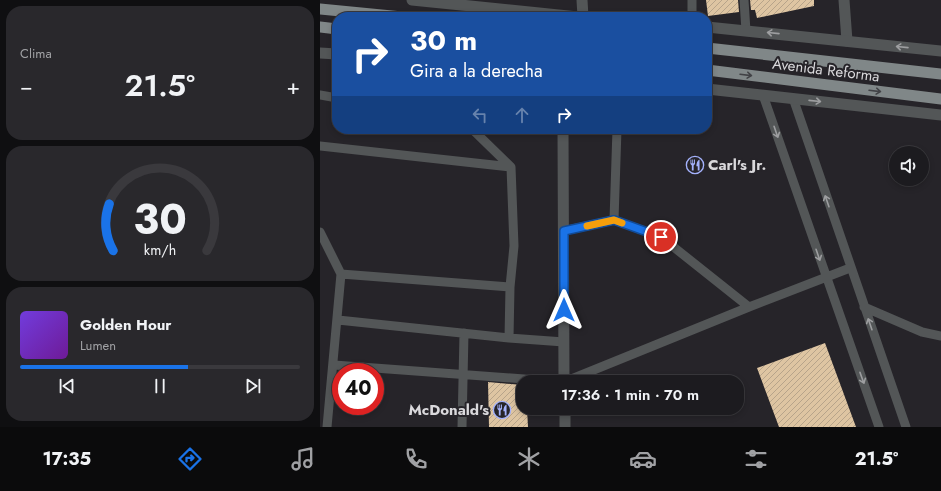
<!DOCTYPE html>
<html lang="es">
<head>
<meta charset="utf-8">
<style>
	:root { --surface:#1c1b1f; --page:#29282c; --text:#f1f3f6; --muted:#a0a1a4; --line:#3a393d; --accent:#1a73e8 }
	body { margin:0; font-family:Jost,sans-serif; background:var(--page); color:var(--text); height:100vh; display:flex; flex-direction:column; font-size:15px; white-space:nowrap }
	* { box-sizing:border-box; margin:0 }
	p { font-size:13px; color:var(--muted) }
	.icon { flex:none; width:22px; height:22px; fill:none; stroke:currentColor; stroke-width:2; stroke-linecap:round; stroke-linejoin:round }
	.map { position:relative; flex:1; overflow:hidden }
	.side { display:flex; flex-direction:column; gap:6px; padding:6px; background:#0f0f11; width:320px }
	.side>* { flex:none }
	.guide { position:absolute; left:12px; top:12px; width:380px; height:122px; border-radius:16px; box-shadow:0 2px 6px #0003,0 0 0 1px var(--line); background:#1a4fa0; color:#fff; overflow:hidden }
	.fabs { position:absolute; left:569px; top:146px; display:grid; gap:8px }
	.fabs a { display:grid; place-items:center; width:40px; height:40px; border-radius:50%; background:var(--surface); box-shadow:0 2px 6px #0003,0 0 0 1px var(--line); font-size:20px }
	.speed { position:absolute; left:12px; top:363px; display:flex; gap:8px; font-size:20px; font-weight:700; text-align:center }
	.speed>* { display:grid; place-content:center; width:52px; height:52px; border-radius:50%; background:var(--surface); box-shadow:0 2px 6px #0003,0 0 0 1px var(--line); line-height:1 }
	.speed .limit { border:6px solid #d22; background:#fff; color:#111 }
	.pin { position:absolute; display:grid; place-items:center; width:34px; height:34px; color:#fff; margin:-17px; border:2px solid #fff; border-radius:50%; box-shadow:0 1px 4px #0007 }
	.me { position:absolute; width:44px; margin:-22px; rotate:0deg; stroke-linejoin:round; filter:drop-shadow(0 0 3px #0008) }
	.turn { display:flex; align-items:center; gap:14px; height:84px; padding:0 12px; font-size:18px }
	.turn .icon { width:52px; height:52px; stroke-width:2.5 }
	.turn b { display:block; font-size:28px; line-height:34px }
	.lanes { display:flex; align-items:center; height:38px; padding:0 12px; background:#0003; justify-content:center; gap:20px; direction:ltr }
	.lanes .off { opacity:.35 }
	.big { font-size:30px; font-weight:600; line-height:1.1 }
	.side .widget { flex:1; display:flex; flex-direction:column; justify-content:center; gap:6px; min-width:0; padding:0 14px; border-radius:16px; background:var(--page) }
	.side .dial { align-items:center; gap:0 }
	.dial svg { height:104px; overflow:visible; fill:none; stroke:var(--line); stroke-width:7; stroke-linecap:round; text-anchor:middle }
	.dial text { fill:var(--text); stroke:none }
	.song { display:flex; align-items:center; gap:12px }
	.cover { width:48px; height:48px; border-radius:6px; background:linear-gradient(135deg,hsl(260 70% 55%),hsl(280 70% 35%)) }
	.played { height:4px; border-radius:2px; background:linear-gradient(90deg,var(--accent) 60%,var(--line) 60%) }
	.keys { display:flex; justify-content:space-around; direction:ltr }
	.heat { display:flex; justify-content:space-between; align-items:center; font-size:22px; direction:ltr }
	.trip { position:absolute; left:196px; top:375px; width:228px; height:40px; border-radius:16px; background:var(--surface); box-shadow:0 2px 6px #0003,0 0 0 1px var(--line); font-weight:600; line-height:40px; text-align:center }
	.tab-bar { display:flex; height:64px; justify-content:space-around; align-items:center; background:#0b0b0c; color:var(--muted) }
	.tab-bar .icon { width:28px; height:28px }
	.tab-bar .on { color:var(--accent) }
	.tab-bar b { font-size:18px; color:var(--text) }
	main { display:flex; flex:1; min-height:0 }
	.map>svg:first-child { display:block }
	.building { fill:url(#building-hatch) }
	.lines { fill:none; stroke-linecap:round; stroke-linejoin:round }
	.service { stroke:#535657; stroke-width:9 }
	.minor { stroke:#535657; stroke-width:11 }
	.tertiary { stroke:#535657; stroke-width:11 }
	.primary { stroke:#808788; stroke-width:11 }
	.oneway { stroke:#9d9ea0 }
	.oneway2 { stroke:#414246 }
	.route-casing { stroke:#114b97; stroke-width:10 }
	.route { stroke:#1a73e8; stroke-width:7 }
	.slow { stroke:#f59e0b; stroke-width:7 }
	.labels { text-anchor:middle; stroke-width:4; stroke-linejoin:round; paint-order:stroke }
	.street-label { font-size:15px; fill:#dad9dc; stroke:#262429 }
	.poi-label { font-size:15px; font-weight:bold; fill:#dad9dc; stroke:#262429; text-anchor:start }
</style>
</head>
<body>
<main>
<section class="side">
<div class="widget"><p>Clima</p>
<div class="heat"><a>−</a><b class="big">21.5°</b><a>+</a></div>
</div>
<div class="widget dial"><svg viewBox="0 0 100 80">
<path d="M14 69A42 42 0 1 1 86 69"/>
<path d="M14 69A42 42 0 0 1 11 33" stroke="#1a73e8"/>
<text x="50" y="56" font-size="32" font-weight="700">30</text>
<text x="50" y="72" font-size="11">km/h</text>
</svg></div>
<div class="widget">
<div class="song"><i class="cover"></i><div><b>Golden Hour</b><p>Lumen</p></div></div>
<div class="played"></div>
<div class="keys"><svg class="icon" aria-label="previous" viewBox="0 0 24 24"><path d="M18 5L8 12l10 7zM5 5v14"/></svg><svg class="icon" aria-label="pause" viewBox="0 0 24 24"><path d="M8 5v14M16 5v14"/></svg><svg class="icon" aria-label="next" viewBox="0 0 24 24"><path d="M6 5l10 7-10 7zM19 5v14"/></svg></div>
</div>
</section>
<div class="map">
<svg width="621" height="427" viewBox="0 0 621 427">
	<defs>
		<pattern id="building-hatch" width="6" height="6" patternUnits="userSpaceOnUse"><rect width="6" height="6" fill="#dec5a2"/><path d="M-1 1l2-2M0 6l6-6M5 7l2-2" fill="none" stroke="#b7a48a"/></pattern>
	</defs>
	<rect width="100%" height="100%" fill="#262429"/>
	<path class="building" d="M 386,0 L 418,0 L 419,12 L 388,16 Z
		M 430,0 L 494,0 L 494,6 L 437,18 L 435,10 L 431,10 Z
		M 505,343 L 536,427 L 459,427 L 437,368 Z
		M 168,382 L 203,385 L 203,408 L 207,408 L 208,427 L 169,427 Z"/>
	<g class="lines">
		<path class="service" d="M 424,0 L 426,31
			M 372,17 L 372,0
			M 0,95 L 17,98
			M 443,95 L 559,427
			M 473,98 L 586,427
			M 297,129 L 294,220 L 341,237 L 429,307 L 530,268
			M 0,146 L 191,167 L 152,129
			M 243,231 L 294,220
			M 0,232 L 21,274 L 7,427
			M 21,274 L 190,287 L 189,338 L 244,342
			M 190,287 L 194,246 L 191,167
			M 544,307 L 602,332 L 621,336
			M 18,320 L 189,338
			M 14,365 L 244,382 L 429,307
			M 142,427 L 144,333"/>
		<path class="minor" d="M 524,0 L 527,41"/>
		<path class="tertiary" d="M 92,0 L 258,17
			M 262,0 L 263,17
			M 387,27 L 621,51
			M 0,53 L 17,54
			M 387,89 L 621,115
			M 243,129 L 244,382
			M 245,408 L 245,427"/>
		<path class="primary" d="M 0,9 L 82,17
			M 0,27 L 17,29
			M 387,48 L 621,74
			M 387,70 L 621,99"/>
	</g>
	<defs><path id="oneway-shaft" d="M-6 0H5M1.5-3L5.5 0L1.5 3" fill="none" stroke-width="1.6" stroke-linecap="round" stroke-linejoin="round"/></defs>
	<g class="oneway">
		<use href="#oneway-shaft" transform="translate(453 33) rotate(-174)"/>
		<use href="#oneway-shaft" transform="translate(582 47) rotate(-174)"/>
		<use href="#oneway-shaft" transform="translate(495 101) rotate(6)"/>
		<use href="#oneway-shaft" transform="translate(456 132) rotate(71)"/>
		<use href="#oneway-shaft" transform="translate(507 201) rotate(-109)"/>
		<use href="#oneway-shaft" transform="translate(498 255) rotate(71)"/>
		<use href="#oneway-shaft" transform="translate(550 324) rotate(-109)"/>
		<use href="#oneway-shaft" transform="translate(542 378) rotate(70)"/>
	</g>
	<g class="oneway2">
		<use href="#oneway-shaft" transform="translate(426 75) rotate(7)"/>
		<use href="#oneway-shaft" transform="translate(555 91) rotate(7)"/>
	</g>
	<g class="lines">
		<defs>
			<path id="route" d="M 244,310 L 244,231 L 294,220 L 341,237"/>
		</defs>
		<use href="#route" class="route-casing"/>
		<use href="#route" class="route"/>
		<path class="slow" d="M 267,226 L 294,220 L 302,223"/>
	</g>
	<defs>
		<symbol id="restaurant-ring" viewBox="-11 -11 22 22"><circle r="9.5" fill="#262429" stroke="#a4b2fc" stroke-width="1.5"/><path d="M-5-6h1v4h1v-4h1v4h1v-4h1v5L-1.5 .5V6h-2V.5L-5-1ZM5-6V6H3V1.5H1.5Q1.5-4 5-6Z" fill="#a4b2fc"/></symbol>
	</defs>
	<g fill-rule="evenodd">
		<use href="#restaurant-ring" x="365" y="155" width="20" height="20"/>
		<use href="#restaurant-ring" x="172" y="400" width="20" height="20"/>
	</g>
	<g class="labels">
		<g class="street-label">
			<text transform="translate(506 70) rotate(7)" y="5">Avenida Reforma</text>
		</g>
		<g class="poi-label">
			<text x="388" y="170">Carl's Jr.</text>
			<text x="169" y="415" text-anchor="end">McDonald's</text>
		</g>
	</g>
</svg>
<div class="fabs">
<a><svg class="icon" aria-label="sound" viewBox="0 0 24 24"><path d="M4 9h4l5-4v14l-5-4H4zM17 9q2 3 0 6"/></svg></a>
</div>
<div class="speed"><div class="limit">40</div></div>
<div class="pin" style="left:341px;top:237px;background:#d93025"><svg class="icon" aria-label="arrive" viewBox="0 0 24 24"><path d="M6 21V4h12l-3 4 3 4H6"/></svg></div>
<svg class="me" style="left:244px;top:310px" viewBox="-20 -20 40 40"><path d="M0-17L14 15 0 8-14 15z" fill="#1a73e8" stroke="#fff" stroke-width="4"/></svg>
<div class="trip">17:36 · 1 min · 70 m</div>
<div class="guide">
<div class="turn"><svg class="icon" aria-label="right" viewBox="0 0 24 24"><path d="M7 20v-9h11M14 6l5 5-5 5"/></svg><div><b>30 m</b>Gira a la derecha</div></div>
<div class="lanes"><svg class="icon off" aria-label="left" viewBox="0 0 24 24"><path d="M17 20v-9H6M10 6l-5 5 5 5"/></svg><svg class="icon off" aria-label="ahead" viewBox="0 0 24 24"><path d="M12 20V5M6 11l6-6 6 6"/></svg><svg class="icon" aria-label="right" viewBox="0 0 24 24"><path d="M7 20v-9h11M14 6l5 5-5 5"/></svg></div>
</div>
</div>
</main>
<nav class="tab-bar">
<b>17:35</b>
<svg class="icon on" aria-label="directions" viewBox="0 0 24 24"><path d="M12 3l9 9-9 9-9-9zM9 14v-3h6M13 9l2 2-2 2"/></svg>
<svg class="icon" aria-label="music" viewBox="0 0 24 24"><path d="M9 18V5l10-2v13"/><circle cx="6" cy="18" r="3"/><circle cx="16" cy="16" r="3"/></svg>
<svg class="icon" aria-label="phone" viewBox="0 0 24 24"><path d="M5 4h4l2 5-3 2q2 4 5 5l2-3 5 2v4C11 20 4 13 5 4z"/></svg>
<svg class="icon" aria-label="climate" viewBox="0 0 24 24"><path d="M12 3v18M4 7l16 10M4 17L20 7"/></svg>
<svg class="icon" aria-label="car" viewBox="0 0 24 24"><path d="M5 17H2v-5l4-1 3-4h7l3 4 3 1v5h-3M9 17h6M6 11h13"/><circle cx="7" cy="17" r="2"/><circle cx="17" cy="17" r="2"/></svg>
<svg class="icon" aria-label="filters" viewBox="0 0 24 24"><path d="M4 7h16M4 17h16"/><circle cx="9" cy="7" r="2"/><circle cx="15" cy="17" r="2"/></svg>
<b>21.5°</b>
</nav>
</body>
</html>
